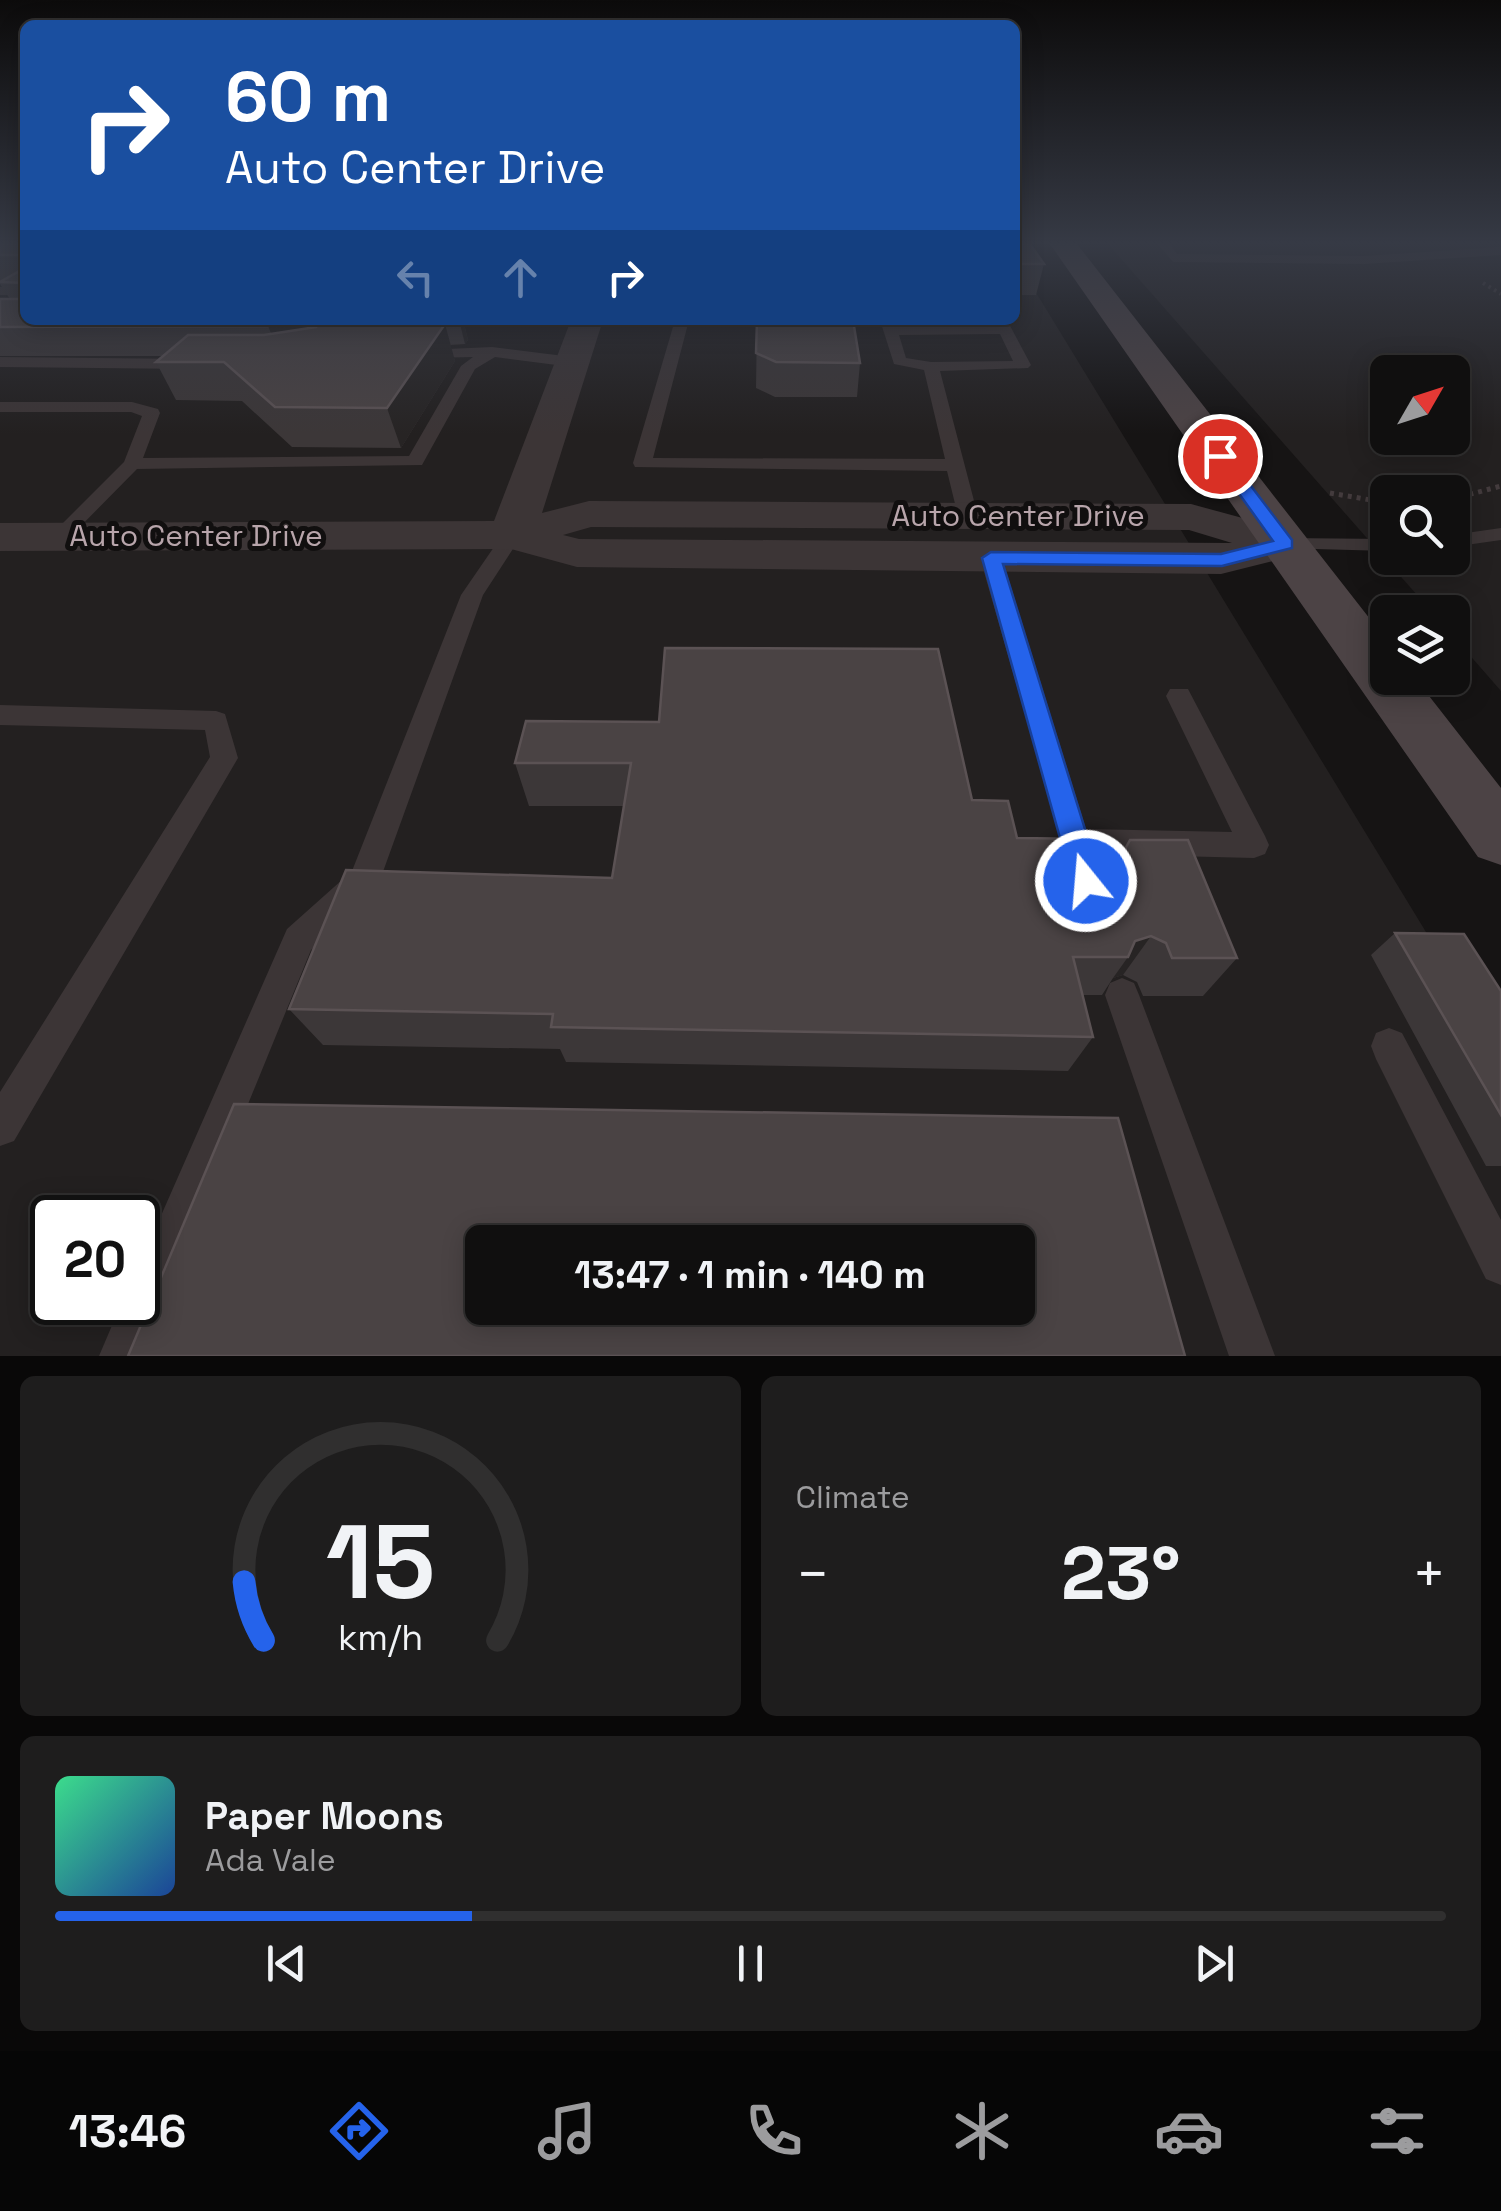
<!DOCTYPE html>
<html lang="en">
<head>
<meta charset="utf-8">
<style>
	:root { --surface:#100f0f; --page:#1e1d1d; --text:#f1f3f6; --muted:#9c9c9e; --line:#302f2f; --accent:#2563eb }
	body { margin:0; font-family:"Space Grotesk",sans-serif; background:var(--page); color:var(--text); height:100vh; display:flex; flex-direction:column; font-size:38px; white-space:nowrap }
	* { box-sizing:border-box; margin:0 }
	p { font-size:32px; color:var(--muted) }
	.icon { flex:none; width:55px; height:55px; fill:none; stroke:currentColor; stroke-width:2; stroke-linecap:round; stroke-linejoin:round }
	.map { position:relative; height:1356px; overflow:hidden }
	.drawer { display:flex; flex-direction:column; gap:20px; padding:20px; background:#090808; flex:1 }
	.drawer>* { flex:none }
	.banner { position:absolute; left:20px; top:20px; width:1000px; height:305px; border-radius:15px; box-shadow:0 5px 25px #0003,0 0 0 2px var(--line); background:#1a4fa0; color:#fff; overflow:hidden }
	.needle { width:65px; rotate:51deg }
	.fabs { position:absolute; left:1370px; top:355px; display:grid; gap:20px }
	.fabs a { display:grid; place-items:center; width:100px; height:100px; border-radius:15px; background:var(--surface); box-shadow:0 5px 25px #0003,0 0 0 2px var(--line); font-size:50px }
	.speed { position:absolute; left:30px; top:1195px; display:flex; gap:20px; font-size:50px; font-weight:700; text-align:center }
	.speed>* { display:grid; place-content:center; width:130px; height:130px; border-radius:50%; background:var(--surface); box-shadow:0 5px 25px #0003,0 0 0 2px var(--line); line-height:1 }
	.speed .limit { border:5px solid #111; border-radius:15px; background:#fff; color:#111 }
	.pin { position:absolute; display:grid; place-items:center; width:85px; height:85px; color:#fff; margin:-42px; border:5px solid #fff; border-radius:50%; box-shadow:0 2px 10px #0007 }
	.me { position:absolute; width:110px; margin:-55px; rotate:343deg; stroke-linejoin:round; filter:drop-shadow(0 0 8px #0008) }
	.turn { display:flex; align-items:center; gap:35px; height:210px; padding:0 40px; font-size:45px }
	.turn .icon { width:130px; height:130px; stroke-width:2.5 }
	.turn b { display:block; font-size:70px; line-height:85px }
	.lanes { display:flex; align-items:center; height:95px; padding:0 40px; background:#0003; justify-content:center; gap:50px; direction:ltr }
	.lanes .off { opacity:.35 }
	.big { font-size:75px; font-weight:600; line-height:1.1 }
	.drawer .widget { flex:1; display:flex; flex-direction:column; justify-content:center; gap:15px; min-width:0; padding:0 35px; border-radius:15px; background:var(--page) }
	.drawer .dial { align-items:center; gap:0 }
	.dial svg { height:260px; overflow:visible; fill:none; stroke:var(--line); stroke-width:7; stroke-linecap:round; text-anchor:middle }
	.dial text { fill:var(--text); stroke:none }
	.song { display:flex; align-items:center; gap:30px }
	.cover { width:120px; height:120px; border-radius:15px; background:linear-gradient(135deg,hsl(150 70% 55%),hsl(220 70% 35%)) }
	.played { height:10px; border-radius:5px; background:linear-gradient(90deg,var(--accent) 30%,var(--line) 30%) }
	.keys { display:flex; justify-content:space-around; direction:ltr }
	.heat { display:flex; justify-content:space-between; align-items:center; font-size:55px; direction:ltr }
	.drawer .tiles { flex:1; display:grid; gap:20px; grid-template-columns:1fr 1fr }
	.widget:last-child { grid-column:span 2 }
	.trip { position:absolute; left:465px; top:1225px; width:570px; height:100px; border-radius:15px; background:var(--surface); box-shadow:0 5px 25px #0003,0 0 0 2px var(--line); font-weight:600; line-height:100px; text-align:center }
	.dock { display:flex; height:160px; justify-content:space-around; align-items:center; background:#060606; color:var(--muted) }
	.dock .icon { width:70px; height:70px }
	.dock .active { color:var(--accent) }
	.dock b { font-size:45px; color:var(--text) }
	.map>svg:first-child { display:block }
	.built { fill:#232020; fill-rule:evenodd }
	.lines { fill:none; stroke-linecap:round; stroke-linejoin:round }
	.path-far1 { stroke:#433b3d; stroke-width:4; stroke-dasharray:2.5 4; stroke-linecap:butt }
	.path { stroke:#433b3d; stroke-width:5; stroke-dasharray:4 5; stroke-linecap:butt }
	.service { fill:#3c3536; fill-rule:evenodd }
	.tertiary { fill:#3c3536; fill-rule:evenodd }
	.secondary { fill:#4c4345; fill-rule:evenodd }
	.wall { fill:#3c3738 }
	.shaded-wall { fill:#272424 }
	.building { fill:#4a4344; stroke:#5b5254; stroke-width:2.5; fill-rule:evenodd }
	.route { fill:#2563eb; stroke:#184099; stroke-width:2.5 }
	.labels { text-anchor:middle; stroke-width:10; stroke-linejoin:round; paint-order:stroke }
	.street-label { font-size:30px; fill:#b8a5ab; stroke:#110f0f }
</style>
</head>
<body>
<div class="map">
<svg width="1501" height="1356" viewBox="0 0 1501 1356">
	<rect width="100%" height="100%" fill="#161414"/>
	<path class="built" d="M 0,244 L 25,320 L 1015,320 L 1015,258 L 1501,1055 L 1501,1356 L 0,1356 ZM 52,1218 L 138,1218 L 138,1302 L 52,1302 ZM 482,1242 L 1018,1242 L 1018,1308 L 482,1308 Z
		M 1108,244 L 1501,244 L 1501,691 L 1453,636 L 1452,612 L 1432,612 ZM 1388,372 L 1452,372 L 1452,438 L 1388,438 ZM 1388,492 L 1452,492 L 1452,558 L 1388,558 Z"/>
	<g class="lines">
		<path class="path-far1" d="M 1483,283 L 1501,294"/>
		<path class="path" d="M 1330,493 L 1388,503
			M 1452,499 L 1501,486"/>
		<path class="service" d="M 1158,244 L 1170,244 L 1177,254 L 1364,256 L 1501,247 L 1501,255 L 1364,264 L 1173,262 Z
			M 0,287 L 25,287 L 25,295 L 0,295 Z
			M 426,320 L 486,320 L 477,327 L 431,327 L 426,326 Z
			M 675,320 L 689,320 L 653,458 L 945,459 L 924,370 L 894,364 L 880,320 L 894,320 L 896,327 L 996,326 L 993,320 L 1007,320 L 1031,365 L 1028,368 L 940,371 L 978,516 L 968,522 L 958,516 L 947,471 L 635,467 L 633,463 ZM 1000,334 L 1013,361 L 931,362 L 906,358 L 899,335 Z
			M 492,347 L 572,357 L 580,362 L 572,367 L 495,357 L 475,369 L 422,465 L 137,469 L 66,541 L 59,543 L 49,537 L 124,462 L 142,416 L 131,412 L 0,412 L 0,402 L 132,402 L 158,409 L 160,413 L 143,458 L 409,456 L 461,366 L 473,357 L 430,358 L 422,353 L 425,350 Z
			M 0,357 L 192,359 L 200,364 L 192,369 L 0,367 Z
			M 1501,528 L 1501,540 L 1452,547 L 1452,535 Z
			M 512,529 L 522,535 L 483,595 L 380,880 L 375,890 L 311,950 L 145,1356 L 99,1356 L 122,1302 L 138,1302 L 138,1268 L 287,929 L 352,871 L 461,595 L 505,531 Z
			M 1285,538 L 1388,539 L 1388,551 L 1278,548 L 1275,544 L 1278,540 Z
			M 991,552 L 1002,558 L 1086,829 L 1232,832 L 1166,696 L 1170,689 L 1188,689 L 1265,836 L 1269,845 L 1265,854 L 1254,858 L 1094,854 L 1090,864 L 1079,868 L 1068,864 L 980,558 Z
			M 0,705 L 216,711 L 225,714 L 238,758 L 14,1141 L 0,1146 L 0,1092 L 210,757 L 205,730 L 0,725 Z
			M 1122,978 L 1134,983 L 1139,995 L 1275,1356 L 1229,1356 L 1105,995 L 1110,983 Z
			M 1389,1028 L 1402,1033 L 1501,1220 L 1501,1285 L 1486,1279 L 1376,1059 L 1371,1046 L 1376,1033 Z"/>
		<path class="tertiary" d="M 571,320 L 603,320 L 542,513 L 589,501 L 1191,504 L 1301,534 L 1308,544 L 1301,554 L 1221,574 L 577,567 L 511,549 L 0,551 L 0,523 L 494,521 ZM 591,527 L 1189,530 L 1232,543 L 579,539 L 563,535 Z"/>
		<path class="secondary" d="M 1050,244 L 1077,244 L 1388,642 L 1388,678 L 1415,678 L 1501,788 L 1501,865 L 1478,857 Z"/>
	</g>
	<path class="wall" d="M 0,244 L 25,244 L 25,320 L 322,321 L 323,320 L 463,320 L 468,340 L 465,344 L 450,345 L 455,361 L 401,448 L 292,447 L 242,401 L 176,400 L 156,362 L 164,356 L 0,356 L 0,299 L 10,299 L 0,284 Z
		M 1015,244 L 1044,264 L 1036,295 L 1015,295 Z
		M 757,320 L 860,363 L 857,397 L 775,397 L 756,388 Z
		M 526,721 L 972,800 L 1017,838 L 1094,851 L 1237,958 L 1203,996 L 1143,996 L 1137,982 L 1123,975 L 1113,978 L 1102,995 L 1082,995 L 1093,1037 L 1068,1071 L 566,1062 L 560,1049 L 323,1045 L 289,1009 L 612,878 L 624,806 L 529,806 L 515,763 Z
		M 1395,933 L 1501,991 L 1501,1166 L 1486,1166 L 1371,955 Z"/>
	<path class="shaded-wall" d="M 307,320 L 321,320 L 328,339 L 280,355 L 268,326 Z
		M 459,320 L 463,320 L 468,340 L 465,344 Z
		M 445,324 L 455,361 L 401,448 L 387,408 Z
		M 1151,936 L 1123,975 L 1113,978 L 1128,957 L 1135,941 Z"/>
	<path class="building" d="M 0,244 L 25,244 L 25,255 L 0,255 Z
		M 1015,244 L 1030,244 L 1044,264 L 1015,264 Z
		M 25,268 L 25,283 L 0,282 Z
		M 0,299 L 25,299 L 25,320 L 307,320 L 268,326 L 0,327 Z
		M 323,320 L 410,320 L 418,324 L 445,324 L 387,408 L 275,407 L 224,362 L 156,362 L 188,335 L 264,335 L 316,327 Z
		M 757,320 L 853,320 L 860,363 L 776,362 L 756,353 Z
		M 665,648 L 938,649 L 972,800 L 1008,801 L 1017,838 L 1090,839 L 1094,851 L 1108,858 L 1123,853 L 1130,840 L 1188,840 L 1237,958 L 1172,958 L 1166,943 L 1151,936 L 1135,941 L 1128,957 L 1073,957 L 1093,1037 L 551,1027 L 553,1014 L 289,1009 L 346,870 L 612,878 L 631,763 L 515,763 L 526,721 L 659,722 Z
		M 1395,933 L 1464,934 L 1501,991 L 1501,1115 Z
		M 234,1104 L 1118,1118 L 1185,1356 L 128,1356 ZM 482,1242 L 1018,1242 L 1018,1308 L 482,1308 Z"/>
	<linearGradient id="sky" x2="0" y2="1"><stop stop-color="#0c0b0b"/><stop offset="0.56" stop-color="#363a45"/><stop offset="1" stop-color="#363a45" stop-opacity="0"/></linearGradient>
	<rect width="1501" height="434" fill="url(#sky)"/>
	<path class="route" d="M 1220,451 L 1226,453 L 1292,540 L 1292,548 L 1222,566 L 1003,564 L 1101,881 L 1097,890 L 1086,893 L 1076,890 L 1072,881 L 982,558 L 991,552 L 1221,554 L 1273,541 L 1212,456 Z"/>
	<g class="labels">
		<g class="street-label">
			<text x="1018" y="526">Auto Center Drive</text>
			<text x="196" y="546">Auto Center Drive</text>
		</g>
	</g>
</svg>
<div class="fabs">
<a><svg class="needle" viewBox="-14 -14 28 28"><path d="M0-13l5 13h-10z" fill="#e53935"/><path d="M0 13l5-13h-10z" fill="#9c9c9e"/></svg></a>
<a><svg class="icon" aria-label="search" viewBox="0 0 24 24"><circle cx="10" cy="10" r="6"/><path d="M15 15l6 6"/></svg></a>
<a><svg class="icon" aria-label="layers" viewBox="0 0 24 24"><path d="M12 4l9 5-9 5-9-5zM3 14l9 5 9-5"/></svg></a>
</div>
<div class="speed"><div class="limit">20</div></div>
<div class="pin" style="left:1220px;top:456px;background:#d93025"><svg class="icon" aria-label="arrive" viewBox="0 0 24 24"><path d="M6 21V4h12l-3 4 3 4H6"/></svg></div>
<svg class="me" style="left:1086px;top:881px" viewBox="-20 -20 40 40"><circle r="17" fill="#2563eb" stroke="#fff" stroke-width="3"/><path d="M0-11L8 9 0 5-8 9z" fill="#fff"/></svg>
<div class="trip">13:47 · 1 min · 140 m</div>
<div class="banner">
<div class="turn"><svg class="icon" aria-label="right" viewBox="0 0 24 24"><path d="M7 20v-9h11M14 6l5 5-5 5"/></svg><div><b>60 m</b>Auto Center Drive</div></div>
<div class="lanes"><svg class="icon off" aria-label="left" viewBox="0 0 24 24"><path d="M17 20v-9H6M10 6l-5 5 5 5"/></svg><svg class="icon off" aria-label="ahead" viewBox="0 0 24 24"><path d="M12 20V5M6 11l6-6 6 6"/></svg><svg class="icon" aria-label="right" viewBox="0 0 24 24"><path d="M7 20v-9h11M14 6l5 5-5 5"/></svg></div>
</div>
</div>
<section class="drawer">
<div class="tiles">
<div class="widget dial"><svg viewBox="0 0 100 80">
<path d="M14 69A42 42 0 1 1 86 69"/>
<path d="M14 69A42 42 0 0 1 8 51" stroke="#2563eb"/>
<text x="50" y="56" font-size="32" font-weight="700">15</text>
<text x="50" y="72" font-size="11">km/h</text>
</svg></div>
<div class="widget"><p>Climate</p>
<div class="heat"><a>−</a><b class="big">23°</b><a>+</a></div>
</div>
<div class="widget">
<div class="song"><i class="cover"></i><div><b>Paper Moons</b><p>Ada Vale</p></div></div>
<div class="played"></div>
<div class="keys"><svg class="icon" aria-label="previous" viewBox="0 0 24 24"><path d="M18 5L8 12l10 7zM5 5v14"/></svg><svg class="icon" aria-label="pause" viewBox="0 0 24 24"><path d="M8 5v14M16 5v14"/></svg><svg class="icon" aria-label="next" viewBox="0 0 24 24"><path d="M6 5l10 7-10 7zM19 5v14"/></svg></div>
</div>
</div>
</section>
<nav class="dock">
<b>13:46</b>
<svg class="icon active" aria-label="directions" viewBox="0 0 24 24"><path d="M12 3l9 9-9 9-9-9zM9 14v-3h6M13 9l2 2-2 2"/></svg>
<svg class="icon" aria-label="music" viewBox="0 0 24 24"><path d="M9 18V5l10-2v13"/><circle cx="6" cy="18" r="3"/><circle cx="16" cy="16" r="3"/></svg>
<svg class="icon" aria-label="phone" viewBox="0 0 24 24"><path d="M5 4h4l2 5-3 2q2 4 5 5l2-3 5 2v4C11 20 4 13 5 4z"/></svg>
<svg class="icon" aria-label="climate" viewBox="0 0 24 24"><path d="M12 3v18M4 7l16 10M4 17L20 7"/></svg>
<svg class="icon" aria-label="car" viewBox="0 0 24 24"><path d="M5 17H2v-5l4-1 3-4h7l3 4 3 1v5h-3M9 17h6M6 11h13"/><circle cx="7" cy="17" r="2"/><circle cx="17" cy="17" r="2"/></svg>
<svg class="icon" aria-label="filters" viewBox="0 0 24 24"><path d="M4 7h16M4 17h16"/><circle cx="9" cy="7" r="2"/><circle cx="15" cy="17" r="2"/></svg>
</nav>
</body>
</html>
